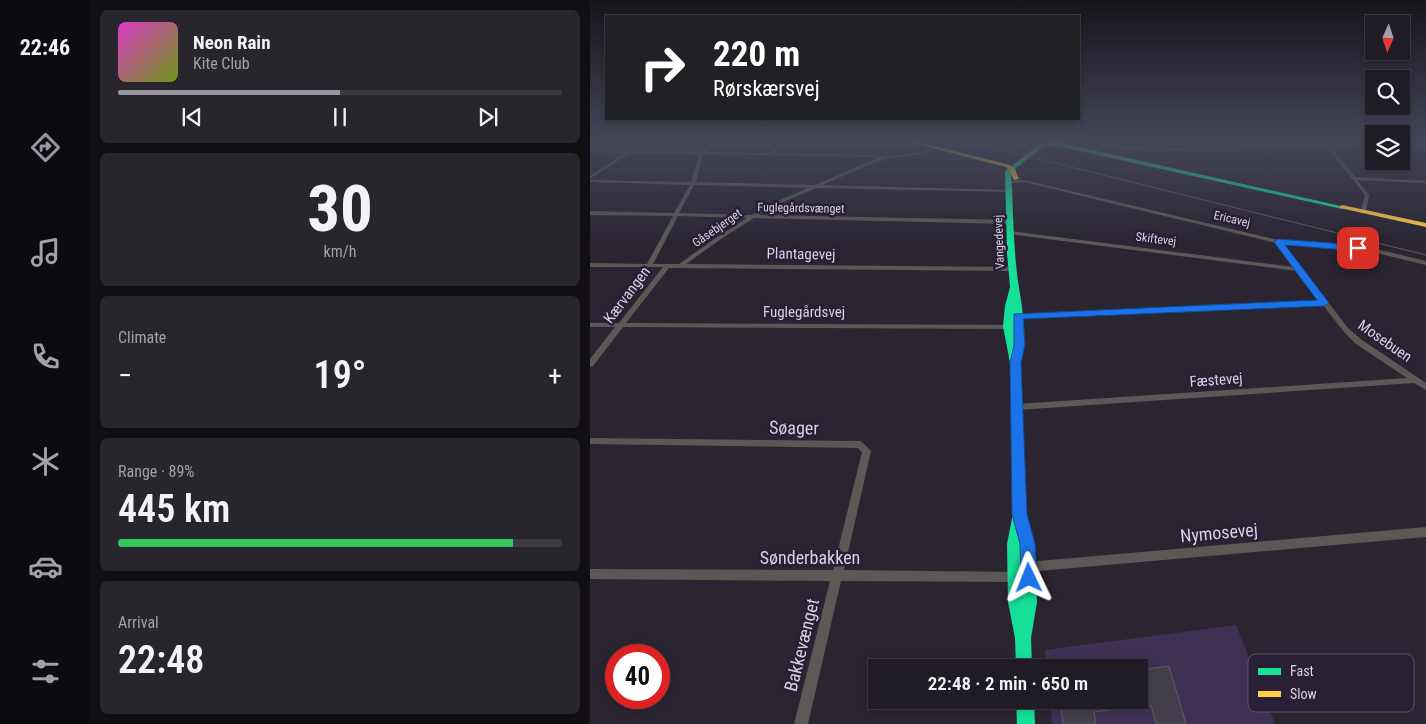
<!DOCTYPE html>
<html lang="en">
<head>
<meta charset="utf-8">
<style>
	:root { --surface:#201c25; --page:#28252d; --text:#f1f3f6; --muted:#a2a1a7; --line:#3d3a42; --accent:#9a95a3 }
	body { margin:0; font-family:"Roboto Condensed",sans-serif; background:var(--page); color:var(--text); height:100vh; display:flex; flex-direction:column; font-size:19px; white-space:nowrap }
	* { box-sizing:border-box; margin:0 }
	p { font-size:16px; color:var(--muted) }
	.icon { flex:none; width:28px; height:28px; fill:none; stroke:currentColor; stroke-width:2; stroke-linecap:round; stroke-linejoin:round }
	.map { position:relative; flex:1; overflow:hidden }
	.panel { display:flex; flex-direction:column; gap:10px; padding:10px; background:#120f14; width:500px }
	.panel>* { flex:none }
	.guide { position:absolute; left:15px; top:15px; width:475px; height:105px; border-radius:0px; box-shadow:0 2px 8px #0003,0 0 0 1px var(--line); background:#202124; color:#fff; overflow:hidden }
	.needle { width:32px; rotate:183deg }
	.buttons { position:absolute; left:775px; top:15px; display:grid; gap:10px }
	.buttons a { display:grid; place-items:center; width:45px; height:45px; border-radius:0px; background:var(--surface); box-shadow:0 2px 8px #0003,0 0 0 1px var(--line); font-size:25px }
	.speed { position:absolute; left:15px; top:644px; display:flex; gap:10px; font-size:25px; font-weight:700; text-align:center }
	.speed>* { display:grid; place-content:center; width:65px; height:65px; border-radius:50%; background:var(--surface); box-shadow:0 2px 8px #0003,0 0 0 1px var(--line); line-height:1 }
	.speed .limit { border:8px solid #d22; background:#fff; color:#111 }
	.pin { position:absolute; display:grid; place-items:center; width:42px; height:42px; color:#fff; margin:-21px; border-radius:10px; box-shadow:0 2px 8px #0006 }
	.me { position:absolute; width:55px; margin:-28px; rotate:358deg; stroke-linejoin:round; filter:drop-shadow(0 0 4px #0008) }
	.turn { display:flex; align-items:center; gap:18px; height:105px; padding:0 25px; font-size:22px }
	.turn .icon { width:65px; height:65px; stroke-width:2.5 }
	.turn b { display:block; font-size:35px; line-height:42px }
	.big { font-size:38px; font-weight:600; line-height:1.1 }
	.panel .widget { flex:1; display:flex; flex-direction:column; justify-content:center; gap:8px; min-width:0; padding:0 18px; border-radius:8px; background:var(--page) }
	.panel .dial { align-items:center; gap:0 }
	.dial b { font-size:65px; line-height:1 }
	.song { display:flex; align-items:center; gap:15px }
	.cover { width:60px; height:60px; border-radius:8px; background:linear-gradient(135deg,hsl(310 70% 55%),hsl(80 70% 35%)) }
	.played { height:5px; border-radius:2px; background:linear-gradient(90deg,var(--accent) 50%,var(--line) 50%) }
	.keys { display:flex; justify-content:space-around; direction:ltr }
	.heat { display:flex; justify-content:space-between; align-items:center; font-size:28px; direction:ltr }
	.charge { height:8px; border-radius:4px; background:linear-gradient(90deg,#34c759 89%,var(--line) 0) }
	.trip { position:absolute; left:278px; top:659px; width:280px; height:50px; border-radius:0px; background:var(--surface); box-shadow:0 2px 8px #0003,0 0 0 1px var(--line); font-weight:600; line-height:50px; text-align:center }
	main { display:flex; flex:1; min-height:0 }
	.menu { display:flex; flex-direction:column; width:90px; justify-content:space-around; align-items:center; background:#0d0b0f; color:var(--muted) }
	.menu .icon { width:35px; height:35px }
	.menu .selected { color:var(--accent) }
	.menu b { font-size:22px; color:var(--text) }
	.map>svg:first-child { display:block }
	.green { fill:#3e3153 }
	.building { fill:#44404b; stroke:#605b67 }
	.lines { fill:none; stroke-linecap:round; stroke-linejoin:round }
	.street { fill:#5a5955; fill-rule:evenodd }
	.fast { fill:#16e098; fill-rule:evenodd }
	.slow { fill:#ffcf43; fill-rule:evenodd }
	.tram { stroke:#5f5c5f; stroke-width:1 }
	.route { fill:#1a73e8; stroke:#114b97 }
	.labels { text-anchor:middle; stroke-width:5; stroke-linejoin:round; paint-order:stroke }
	.far-street-label { font-size:12px; fill:#d7d1e1; stroke:#291f37 }
	.street-label { font-size:15px; fill:#d7d1e1; stroke:#291f37 }
	.near-street-label { font-size:18px; fill:#d7d1e1; stroke:#291f37 }
	.key { fill:#291f37; stroke:#5d546a; stroke-width:1 }
	.key-label { font-size:14px; fill:#d7d1e1 }
</style>
</head>
<body>
<main>
<nav class="menu">
<b>22:46</b>
<svg class="icon selected" aria-label="directions" viewBox="0 0 24 24"><path d="M12 3l9 9-9 9-9-9zM9 14v-3h6M13 9l2 2-2 2"/></svg>
<svg class="icon" aria-label="music" viewBox="0 0 24 24"><path d="M9 18V5l10-2v13"/><circle cx="6" cy="18" r="3"/><circle cx="16" cy="16" r="3"/></svg>
<svg class="icon" aria-label="phone" viewBox="0 0 24 24"><path d="M5 4h4l2 5-3 2q2 4 5 5l2-3 5 2v4C11 20 4 13 5 4z"/></svg>
<svg class="icon" aria-label="climate" viewBox="0 0 24 24"><path d="M12 3v18M4 7l16 10M4 17L20 7"/></svg>
<svg class="icon" aria-label="car" viewBox="0 0 24 24"><path d="M5 17H2v-5l4-1 3-4h7l3 4 3 1v5h-3M9 17h6M6 11h13"/><circle cx="7" cy="17" r="2"/><circle cx="17" cy="17" r="2"/></svg>
<svg class="icon" aria-label="filters" viewBox="0 0 24 24"><path d="M4 7h16M4 17h16"/><circle cx="9" cy="7" r="2"/><circle cx="15" cy="17" r="2"/></svg>
</nav>
<section class="panel">
<div class="widget">
<div class="song"><i class="cover"></i><div><b>Neon Rain</b><p>Kite Club</p></div></div>
<div class="played"></div>
<div class="keys"><svg class="icon" aria-label="previous" viewBox="0 0 24 24"><path d="M18 5L8 12l10 7zM5 5v14"/></svg><svg class="icon" aria-label="pause" viewBox="0 0 24 24"><path d="M8 5v14M16 5v14"/></svg><svg class="icon" aria-label="next" viewBox="0 0 24 24"><path d="M6 5l10 7-10 7zM19 5v14"/></svg></div>
</div>
<div class="widget dial"><b>30</b><p>km/h</p></div>
<div class="widget"><p>Climate</p>
<div class="heat"><a>−</a><b class="big">19°</b><a>+</a></div>
</div>
<div class="widget"><p>Range · 89%</p><b class="big">445 km</b><div class="charge"></div></div>
<div class="widget"><p>Arrival</p><b class="big">22:48</b></div>
</section>
<div class="map">
<svg width="836" height="724" viewBox="0 0 836 724">
	<rect width="100%" height="100%" fill="#2a2531"/>
	<path class="green" d="M 0,142 L 50,142 L 37,150 L 0,150 Z
		M 646,625 L 685,724 L 462,724 L 460,700 L 549,700 L 549,668 L 456,667 L 455,650 Z"/>
	<path class="building" d="M 579,666 L 596,724 L 566,724 L 561,705 L 504,712 L 506,724 L 473,724 L 470,700 L 549,700 L 549,670 Z"/>
	<g class="lines">
		<path class="street" d="M 51,142 L 56,142 L 44,151 L 110,152 L 121,142 L 125,142 L 115,152 L 181,153 L 191,142 L 195,142 L 185,153 L 282,155 L 295,157 L 332,152 L 344,147 L 345,147 L 345,149 L 333,154 L 296,159 L 279,165 L 232,185 L 422,190 L 424,191 L 422,192 L 226,188 L 182,207 L 169,215 L 421,220 L 424,222 L 421,224 L 164,218 L 131,239 L 96,264 L 422,267 L 425,269 L 422,271 L 79,268 L 36,323 L 423,325 L 426,327 L 423,329 L 33,327 L 3,366 L 0,367 L 0,359 L 25,327 L 0,327 L 0,323 L 29,323 L 73,267 L 0,267 L 0,263 L 57,264 L 83,216 L 0,215 L 0,211 L 84,213 L 100,185 L 0,182 L 0,180 L 101,182 L 109,154 L 40,153 L 0,179 L 0,176 L 35,153 L 0,152 L 0,150 L 39,150 ZM 113,154 L 282,157 L 289,158 L 275,163 L 225,185 L 106,182 ZM 104,185 L 218,188 L 178,205 L 162,215 L 89,213 ZM 88,216 L 157,218 L 127,237 L 89,264 L 63,264 Z
			M 517,142 L 521,142 L 522,144 L 527,147 L 633,149 L 628,142 L 632,142 L 638,149 L 647,150 L 645,151 L 637,151 L 526,149 L 519,146 Z
			M 733,142 L 737,142 L 765,177 L 836,181 L 836,183 L 767,180 L 779,195 L 776,212 L 771,213 L 770,212 L 775,195 Z
			M 824,142 L 828,142 L 836,149 L 836,152 Z
			M 434,180 L 688,240 L 782,248 L 836,261 L 836,265 L 782,252 L 693,244 L 758,328 L 772,340 L 836,383 L 836,390 L 824,383 L 427,410 L 424,409 L 423,407 L 424,405 L 427,404 L 817,378 L 766,344 L 754,332 L 733,305 L 421,317 L 420,316 L 421,315 L 423,314 L 730,301 L 707,271 L 419,234 L 418,233 L 421,231 L 704,267 L 686,243 L 434,182 L 418,183 L 416,182 L 418,181 Z
			M 0,438 L 270,441 L 273,443 L 281,451 L 254,570 L 428,572 L 432,573 L 433,577 L 432,581 L 428,582 L 251,581 L 218,724 L 204,724 L 240,581 L 0,579 L 0,569 L 243,570 L 272,452 L 268,448 L 0,444 Z
			M 836,527 L 836,537 L 437,572 L 433,571 L 432,567 L 433,563 L 437,562 Z"/>
		<path class="fast" d="M 467,142 L 755,207 L 752,209 L 467,146 L 454,146 L 421,172 C 423,202 423,233 426,264 C 428,293 441,334 430,363 L 436,514 L 445,544 L 447,602 L 441,638 L 442,668 L 426,668 L 425,638 L 418,602 L 417,544 L 423,513 L 420,363 L 413,326 L 415,306 L 420,287 L 417,253 L 415,171 L 451,143 Z
			M 426,700 L 444,700 L 445,724 L 427,724 Z"/>
		<path class="slow" d="M 319,142 L 328,142 L 420,165 L 425,169 L 429,179 L 424,180 L 419,170 L 416,167 Z
			M 752,205 L 836,223 L 836,227 L 750,208 L 750,206 Z"/>
		<path class="tram" d="M 380,142 L 836,255"/>
	</g>
	<linearGradient id="sky" x2="0" y2="1"><stop stop-color="#17141b"/><stop offset="0.58" stop-color="#44465a"/><stop offset="1" stop-color="#44465a" stop-opacity="0"/></linearGradient>
	<rect width="836" height="243" fill="url(#sky)"/>
	<path class="route" d="M 688,239 L 768,245 L 773,248 L 768,251 L 695,245 L 739,303 L 734,306 L 433,319 L 435,345 L 431,363 L 437,514 L 445,544 L 447,578 L 445,583 L 439,586 L 433,583 L 431,578 L 430,544 L 422,514 L 420,363 L 424,345 L 424,314 L 727,300 L 684,242 Z"/>
	<g class="labels">
		<g class="far-street-label">
			<text transform="translate(211 208) rotate(1)" y="4">Fuglegårdsvænget</text>
			<text transform="translate(642 219) rotate(13)" y="4">Ericavej</text>
			<text transform="translate(127 228) rotate(-35)" y="4">Gåsebjerget</text>
			<text transform="translate(566 239) rotate(7)" y="4">Skiftevej</text>
			<text transform="translate(409 242) rotate(-92)" y="4">Vangedevej</text>
		</g>
		<g class="street-label">
			<text transform="translate(211 254) rotate(1)" y="5">Plantagevej</text>
			<text transform="translate(37 295) rotate(-53)" y="5">Kærvangen</text>
			<text x="214" y="317">Fuglegårdsvej</text>
			<text transform="translate(795 341) rotate(35)" y="5">Mosebuen</text>
			<text transform="translate(626 380) rotate(-4)" y="5">Fæstevej</text>
		</g>
		<g class="near-street-label">
			<text transform="translate(204 428) rotate(1)" y="6">Søager</text>
			<text transform="translate(629 533) rotate(-5)" y="6">Nymosevej</text>
			<text x="220" y="564">Sønderbakken</text>
			<text transform="translate(212 645) rotate(-76)" y="6">Bakkevænget</text>
		</g>
	</g>
	<rect x="658" y="654" width="166" height="58" rx="8" class="key"/>
	<rect x="668" y="668" width="23" height="7" fill="#16e098"/>
	<rect x="668" y="691" width="23" height="6" fill="#ffcf43"/>
	<g class="key-label">
		<text x="700" y="676">Fast</text>
		<text x="700" y="699">Slow</text>
	</g>
</svg>
<div class="buttons">
<a><svg class="needle" viewBox="-14 -14 28 28"><path d="M0-13l5 13h-10z" fill="#e53935"/><path d="M0 13l5-13h-10z" fill="#a2a1a7"/></svg></a>
<a><svg class="icon" aria-label="search" viewBox="0 0 24 24"><circle cx="10" cy="10" r="6"/><path d="M15 15l6 6"/></svg></a>
<a><svg class="icon" aria-label="layers" viewBox="0 0 24 24"><path d="M12 4l9 5-9 5-9-5zM3 14l9 5 9-5"/></svg></a>
</div>
<div class="speed"><div class="limit">40</div></div>
<div class="pin" style="left:768px;top:248px;background:#d93025"><svg class="icon" aria-label="arrive" viewBox="0 0 24 24"><path d="M6 21V4h12l-3 4 3 4H6"/></svg></div>
<svg class="me" style="left:439px;top:578px" viewBox="-20 -20 40 40"><path d="M0-17L14 15 0 8-14 15z" fill="#1a73e8" stroke="#fff" stroke-width="4"/></svg>
<div class="trip">22:48 · 2 min · 650 m</div>
<div class="guide">
<div class="turn"><svg class="icon" aria-label="right" viewBox="0 0 24 24"><path d="M7 20v-9h11M14 6l5 5-5 5"/></svg><div><b>220 m</b>Rørskærsvej</div></div>
</div>
</div>
</main>
</body>
</html>
